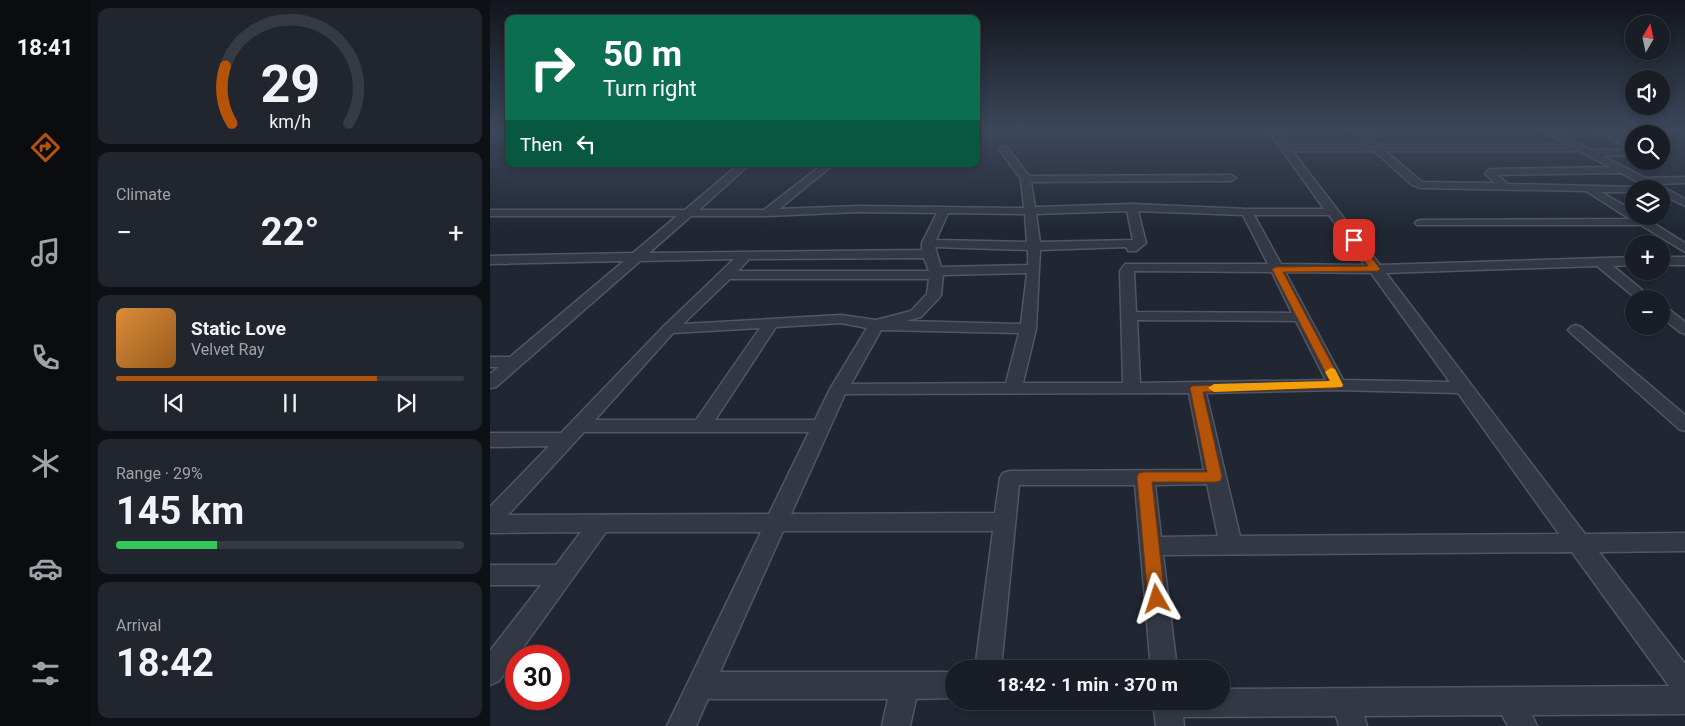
<!DOCTYPE html>
<html lang="en">
<head>
<meta charset="utf-8">
<style>
	:root { --surface:#181d26; --page:#21262e; --text:#f1f3f6; --muted:#9fa2a7; --line:#363b43; --accent:#b45309 }
	body { margin:0; font-family:Roboto,sans-serif; background:var(--page); color:var(--text); height:100vh; display:flex; flex-direction:column; font-size:19px; white-space:nowrap }
	* { box-sizing:border-box; margin:0 }
	p { font-size:16px; color:var(--muted) }
	.icon { flex:none; width:28px; height:28px; fill:none; stroke:currentColor; stroke-width:2; stroke-linecap:round; stroke-linejoin:round }
	.map { position:relative; flex:1; overflow:hidden }
	.sheet { display:flex; flex-direction:column; gap:8px; padding:8px; background:#0d1015; width:400px }
	.sheet>* { flex:none }
	.guide { position:absolute; left:15px; top:15px; width:475px; height:152px; border-radius:10px; box-shadow:0 2px 8px #0003,0 0 0 1px var(--line); background:#0b6e4f; color:#fff; overflow:hidden }
	.needle { width:32px; rotate:9deg }
	.fabs { position:absolute; left:1135px; top:15px; display:grid; gap:10px }
	.fabs a { display:grid; place-items:center; width:45px; height:45px; border-radius:50%; background:var(--surface); box-shadow:0 2px 8px #0003,0 0 0 1px var(--line); font-size:25px }
	.speed { position:absolute; left:15px; top:645px; display:flex; gap:10px; font-size:25px; font-weight:700; text-align:center }
	.speed>* { display:grid; place-content:center; width:65px; height:65px; border-radius:50%; background:var(--surface); box-shadow:0 2px 8px #0003,0 0 0 1px var(--line); line-height:1 }
	.speed .limit { border:8px solid #d22; background:#fff; color:#111 }
	.pin { position:absolute; display:grid; place-items:center; width:42px; height:42px; color:#fff; margin:-21px; border-radius:10px; box-shadow:0 2px 8px #0006 }
	.me { position:absolute; width:55px; margin:-28px; rotate:354deg; stroke-linejoin:round; filter:drop-shadow(0 0 4px #0008) }
	.turn { display:flex; align-items:center; gap:18px; height:105px; padding:0 15px; font-size:22px }
	.turn .icon { width:65px; height:65px; stroke-width:2.5 }
	.turn b { display:block; font-size:35px; line-height:42px }
	.then { display:flex; align-items:center; height:48px; padding:0 15px; background:#0003; gap:10px; font-size:19px }
	.big { font-size:38px; font-weight:700; line-height:1.1 }
	.sheet .tile { flex:1; display:flex; flex-direction:column; justify-content:center; gap:8px; min-width:0; padding:0 18px; border-radius:10px; background:var(--page) }
	.sheet .dial { align-items:center; gap:0 }
	.dial svg { height:130px; overflow:visible; fill:none; stroke:var(--line); stroke-width:7; stroke-linecap:round; text-anchor:middle }
	.dial text { fill:var(--text); stroke:none }
	.song { display:flex; align-items:center; gap:15px }
	.cover { width:60px; height:60px; border-radius:8px; background:linear-gradient(135deg,hsl(30 70% 55%),hsl(30 70% 35%)) }
	.played { height:5px; border-radius:2px; background:linear-gradient(90deg,var(--accent) 75%,var(--line) 75%) }
	.keys { display:flex; justify-content:space-around; direction:ltr }
	.heat { display:flex; justify-content:space-between; align-items:center; font-size:28px; direction:ltr }
	.charge { height:8px; border-radius:4px; background:linear-gradient(90deg,#34c759 29%,var(--line) 0) }
	.trip { position:absolute; left:455px; top:660px; width:285px; height:50px; border-radius:25px; background:var(--surface); box-shadow:0 2px 8px #0003,0 0 0 1px var(--line); font-weight:700; line-height:50px; text-align:center }
	main { display:flex; flex:1; min-height:0 }
	.menu { display:flex; flex-direction:column; width:90px; justify-content:space-around; align-items:center; background:#0a0c0f; color:var(--muted) }
	.menu .icon { width:35px; height:35px }
	.menu .active { color:var(--accent) }
	.menu b { font-size:22px; color:var(--text) }
	.map>svg:first-child { display:block }
	.lines { fill:none; stroke-linecap:round; stroke-linejoin:round }
	.minor-casing { stroke:#515662; stroke-width:3 }
	.minor { fill:#333944; fill-rule:evenodd }
	.route { fill:#b45309; stroke:#753606 }
	.slow { fill:#f59e0b }
</style>
</head>
<body>
<main>
<nav class="menu">
<b>18:41</b>
<svg class="icon active" aria-label="directions" viewBox="0 0 24 24"><path d="M12 3l9 9-9 9-9-9zM9 14v-3h6M13 9l2 2-2 2"/></svg>
<svg class="icon" aria-label="music" viewBox="0 0 24 24"><path d="M9 18V5l10-2v13"/><circle cx="6" cy="18" r="3"/><circle cx="16" cy="16" r="3"/></svg>
<svg class="icon" aria-label="phone" viewBox="0 0 24 24"><path d="M5 4h4l2 5-3 2q2 4 5 5l2-3 5 2v4C11 20 4 13 5 4z"/></svg>
<svg class="icon" aria-label="climate" viewBox="0 0 24 24"><path d="M12 3v18M4 7l16 10M4 17L20 7"/></svg>
<svg class="icon" aria-label="car" viewBox="0 0 24 24"><path d="M5 17H2v-5l4-1 3-4h7l3 4 3 1v5h-3M9 17h6M6 11h13"/><circle cx="7" cy="17" r="2"/><circle cx="17" cy="17" r="2"/></svg>
<svg class="icon" aria-label="filters" viewBox="0 0 24 24"><path d="M4 7h16M4 17h16"/><circle cx="9" cy="7" r="2"/><circle cx="15" cy="17" r="2"/></svg>
</nav>
<section class="sheet">
<div class="tile dial"><svg viewBox="0 0 100 80">
<path d="M14 69A42 42 0 1 1 86 69"/>
<path d="M14 69A42 42 0 0 1 10 34" stroke="#b45309"/>
<text x="50" y="56" font-size="32" font-weight="700">29</text>
<text x="50" y="72" font-size="11">km/h</text>
</svg></div>
<div class="tile"><p>Climate</p>
<div class="heat"><a>−</a><b class="big">22°</b><a>+</a></div>
</div>
<div class="tile">
<div class="song"><i class="cover"></i><div><b>Static Love</b><p>Velvet Ray</p></div></div>
<div class="played"></div>
<div class="keys"><svg class="icon" aria-label="previous" viewBox="0 0 24 24"><path d="M18 5L8 12l10 7zM5 5v14"/></svg><svg class="icon" aria-label="pause" viewBox="0 0 24 24"><path d="M8 5v14M16 5v14"/></svg><svg class="icon" aria-label="next" viewBox="0 0 24 24"><path d="M6 5l10 7-10 7zM19 5v14"/></svg></div>
</div>
<div class="tile"><p>Range · 29%</p><b class="big">145 km</b><div class="charge"></div></div>
<div class="tile"><p>Arrival</p><b class="big">18:42</b></div>
</section>
<div class="map">
<svg width="1195" height="726" viewBox="0 0 1195 726">
	<rect width="100%" height="100%" fill="#202733"/>
	<g class="lines">
		<defs>
			<path id="minor" d="M 778,130 L 786,130 L 798,145 L 878,145 L 862,130 L 871,130 L 889,145 L 1078,145 L 1052,130 L 1062,130 L 1102,150 L 1140,149 L 1103,130 L 1114,130 L 1144,144 L 1144,155 L 1112,156 L 1156,178 L 1195,177 L 1195,183 L 1167,184 L 1195,199 L 1195,206 L 1171,194 L 1171,189 L 1161,189 L 1131,173 L 1007,175 L 1018,184 L 1148,187 L 1149,189 L 1144,189 L 1144,192 L 1111,192 L 1144,211 L 1144,216 L 1152,216 L 1195,243 L 1195,252 L 1151,225 L 927,225 L 925,223 L 927,221 L 931,220 L 1140,219 L 1096,191 L 931,188 L 922,185 L 884,151 L 802,151 L 890,265 L 1144,257 L 1144,265 L 1123,266 L 1163,299 L 1147,299 L 1107,266 L 896,273 L 1095,534 L 1195,533 L 1195,551 L 1109,552 L 1195,664 L 1195,714 L 1042,715 L 1047,726 L 1018,726 L 1012,715 L 874,716 L 877,726 L 849,726 L 846,716 L 693,717 L 694,726 L 666,726 L 663,701 L 731,701 L 731,689 L 1179,686 L 1082,552 L 673,555 L 687,669 L 661,669 L 645,485 L 529,485 L 511,669 L 485,669 L 503,531 L 293,531 L 230,672 L 464,672 L 464,698 L 426,699 L 420,726 L 392,726 L 398,699 L 218,699 L 206,726 L 177,726 L 271,532 L 116,532 L 9,681 L 0,685 L 0,651 L 51,585 L 0,585 L 0,565 L 66,565 L 91,532 L 0,533 L 0,507 L 59,446 L 0,447 L 0,433 L 71,433 L 174,326 L 244,259 L 150,261 L 6,387 L 0,388 L 0,374 L 9,367 L 0,367 L 0,357 L 20,357 L 134,261 L 0,264 L 0,256 L 143,253 L 187,216 L 0,216 L 0,210 L 195,210 L 249,164 L 260,164 L 209,210 L 274,210 L 333,164 L 344,164 L 289,209 L 368,206 L 534,208 L 531,179 L 509,149 L 514,146 L 517,147 L 539,176 L 741,175 L 746,178 L 741,181 L 541,182 L 545,207 L 642,204 L 757,209 L 834,209 ZM 895,151 L 1089,151 L 1120,167 L 1001,169 L 998,170 L 995,174 L 1005,183 L 932,182 ZM 637,211 L 643,240 L 550,242 L 546,214 ZM 648,211 L 753,215 L 778,264 L 635,264 L 630,271 L 633,383 L 533,383 L 546,329 L 550,250 L 636,247 L 638,251 L 646,251 L 656,243 ZM 368,212 L 447,213 L 432,243 L 432,250 L 159,253 L 201,216 L 277,216 ZM 458,213 L 535,214 L 537,242 L 446,240 ZM 764,215 L 839,215 L 875,265 L 791,264 ZM 445,247 L 538,250 L 538,265 L 451,267 ZM 434,258 L 439,271 L 248,271 L 259,259 ZM 644,271 L 782,272 L 802,313 L 646,312 ZM 795,272 L 881,273 L 960,382 L 853,380 ZM 537,273 L 531,324 L 416,321 L 431,317 L 449,298 L 451,295 L 453,275 ZM 240,279 L 439,279 L 437,294 L 421,311 L 386,320 L 351,315 L 193,324 ZM 647,320 L 806,321 L 836,380 L 650,383 ZM 351,323 L 377,328 L 340,389 L 325,420 L 225,420 L 286,327 ZM 270,328 L 206,420 L 105,420 L 183,333 ZM 391,330 L 529,333 L 516,383 L 361,384 ZM 847,390 L 968,393 L 1069,534 L 750,536 L 716,393 ZM 699,393 L 714,470 L 520,471 L 513,473 L 510,478 L 505,513 L 301,514 L 355,394 ZM 94,432 L 319,432 L 279,514 L 18,515 ZM 717,484 L 728,536 L 671,537 L 665,485 Z
				M 1171,257 L 1195,257 L 1195,265 L 1171,265 Z
				M 1171,306 L 1176,307 L 1195,322 L 1195,334 L 1190,332 L 1171,317 Z
				M 1086,325 L 1091,327 L 1195,415 L 1195,431 L 1189,429 L 1081,333 L 1078,330 L 1081,327 Z"/>
		</defs>
		<use href="#minor" class="minor-casing"/>
		<use href="#minor" class="minor"/>
	</g>
	<linearGradient id="sky" x2="0" y2="1"><stop stop-color="#12151c"/><stop offset="0.56" stop-color="#3c475b"/><stop offset="1" stop-color="#3c475b" stop-opacity="0"/></linearGradient>
	<rect width="1195" height="232" fill="url(#sky)"/>
	<path class="route" d="M 861,238 L 867,238 L 890,269 L 888,271 L 793,272 L 853,385 L 847,388 L 713,392 L 732,477 L 730,481 L 725,482 L 662,482 L 675,599 L 673,604 L 667,606 L 661,604 L 658,599 L 647,477 L 649,473 L 654,472 L 717,472 L 700,388 L 702,386 L 840,381 L 782,269 L 787,267 L 878,266 L 860,240 Z"/>
	<path class="slow" d="M 841,368 L 845,369 L 853,385 L 852,387 L 724,392 L 718,388 L 724,384 L 840,381 L 835,372 Z"/>
</svg>
<div class="fabs">
<a><svg class="needle" viewBox="-14 -14 28 28"><path d="M0-13l5 13h-10z" fill="#e53935"/><path d="M0 13l5-13h-10z" fill="#9fa2a7"/></svg></a>
<a><svg class="icon" aria-label="sound" viewBox="0 0 24 24"><path d="M4 9h4l5-4v14l-5-4H4zM17 9q2 3 0 6"/></svg></a>
<a><svg class="icon" aria-label="search" viewBox="0 0 24 24"><circle cx="10" cy="10" r="6"/><path d="M15 15l6 6"/></svg></a>
<a><svg class="icon" aria-label="layers" viewBox="0 0 24 24"><path d="M12 4l9 5-9 5-9-5zM3 14l9 5 9-5"/></svg></a>
<a>+</a>
<a>−</a>
</div>
<div class="speed"><div class="limit">30</div></div>
<div class="pin" style="left:864px;top:240px;background:#d93025"><svg class="icon" aria-label="arrive" viewBox="0 0 24 24"><path d="M6 21V4h12l-3 4 3 4H6"/></svg></div>
<svg class="me" style="left:667px;top:599px" viewBox="-20 -20 40 40"><path d="M0-17L14 15 0 8-14 15z" fill="#b45309" stroke="#fff" stroke-width="4"/></svg>
<div class="trip">18:42 · 1 min · 370 m</div>
<div class="guide">
<div class="turn"><svg class="icon" aria-label="right" viewBox="0 0 24 24"><path d="M7 20v-9h11M14 6l5 5-5 5"/></svg><div><b>50 m</b>Turn right</div></div>
<div class="then">Then<svg class="icon" aria-label="left" viewBox="0 0 24 24"><path d="M17 20v-9H6M10 6l-5 5 5 5"/></svg></div>
</div>
</div>
</main>
</body>
</html>
